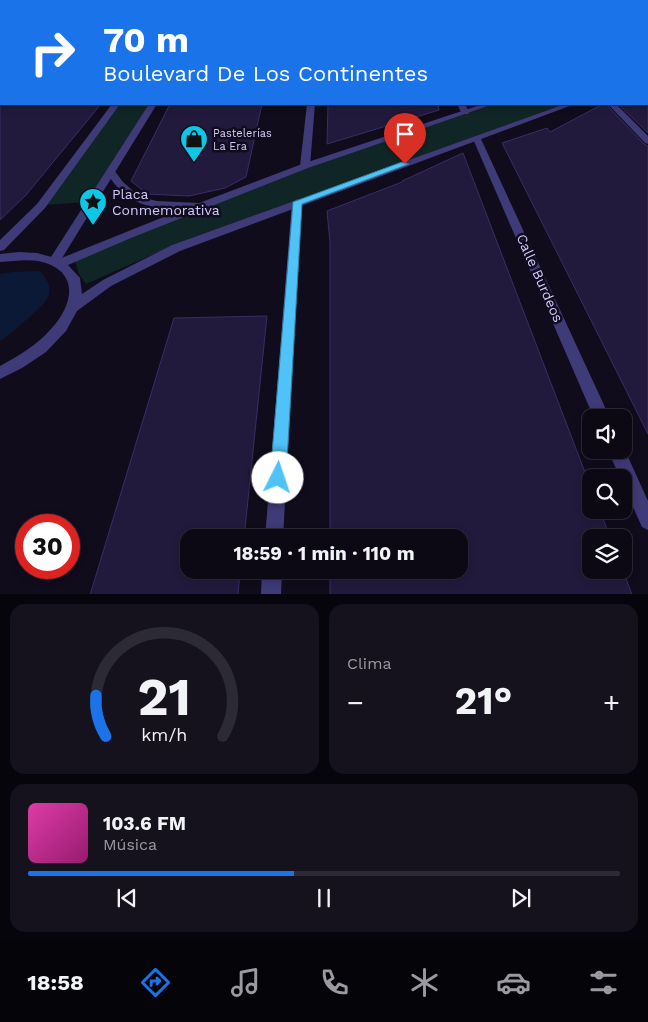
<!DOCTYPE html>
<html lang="es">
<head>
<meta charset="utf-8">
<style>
	:root { --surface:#0c0915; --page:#15121e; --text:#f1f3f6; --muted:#9a9aa0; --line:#2c2a34; --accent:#1a73e8 }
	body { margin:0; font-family:"Work Sans",sans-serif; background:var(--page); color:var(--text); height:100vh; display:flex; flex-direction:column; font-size:19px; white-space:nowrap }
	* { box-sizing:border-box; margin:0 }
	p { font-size:16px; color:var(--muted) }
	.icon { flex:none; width:28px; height:28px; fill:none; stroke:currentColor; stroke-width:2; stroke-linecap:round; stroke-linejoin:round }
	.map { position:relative; height:594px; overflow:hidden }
	.sheet { display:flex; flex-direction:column; gap:10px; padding:10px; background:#07050c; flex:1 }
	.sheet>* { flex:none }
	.banner { position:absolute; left:0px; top:0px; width:649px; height:105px; box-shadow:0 2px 8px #0003,0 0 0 1px var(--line); background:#1a73e8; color:#fff; overflow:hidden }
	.controls { position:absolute; left:582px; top:409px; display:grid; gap:10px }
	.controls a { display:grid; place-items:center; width:50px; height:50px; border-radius:10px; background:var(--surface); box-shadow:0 2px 8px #0003,0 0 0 1px var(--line); font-size:25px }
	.speed { position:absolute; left:15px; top:514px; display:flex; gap:10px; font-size:25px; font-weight:700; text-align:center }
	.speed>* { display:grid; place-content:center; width:65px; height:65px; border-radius:50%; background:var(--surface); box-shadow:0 2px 8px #0003,0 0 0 1px var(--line); line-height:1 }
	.speed .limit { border:8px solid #d22; background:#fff; color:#111 }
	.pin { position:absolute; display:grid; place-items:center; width:42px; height:42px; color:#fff; margin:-51px -21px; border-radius:50% 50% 50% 0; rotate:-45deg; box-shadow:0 0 5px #0007 }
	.pin .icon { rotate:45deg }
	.me { position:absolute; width:55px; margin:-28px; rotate:4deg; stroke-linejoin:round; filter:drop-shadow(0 0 4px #0008) }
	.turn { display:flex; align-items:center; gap:18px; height:105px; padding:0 20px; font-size:22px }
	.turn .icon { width:65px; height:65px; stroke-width:2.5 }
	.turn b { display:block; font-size:35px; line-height:42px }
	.big { font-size:38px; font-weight:700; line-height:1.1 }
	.sheet .card { flex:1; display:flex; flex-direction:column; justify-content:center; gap:8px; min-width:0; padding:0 18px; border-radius:15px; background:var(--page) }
	.sheet .dial { align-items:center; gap:0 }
	.dial svg { height:130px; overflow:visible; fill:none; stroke:var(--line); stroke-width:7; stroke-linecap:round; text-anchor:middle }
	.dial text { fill:var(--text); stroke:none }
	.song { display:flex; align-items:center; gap:15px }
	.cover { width:60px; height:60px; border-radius:8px; background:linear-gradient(135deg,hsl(320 70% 55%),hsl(320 70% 35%)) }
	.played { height:5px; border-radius:2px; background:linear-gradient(90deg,var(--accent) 45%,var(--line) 45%) }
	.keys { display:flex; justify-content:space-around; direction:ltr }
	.heat { display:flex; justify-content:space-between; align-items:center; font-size:28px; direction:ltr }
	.sheet .tiles { flex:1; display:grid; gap:10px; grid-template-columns:1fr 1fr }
	.card:last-child { grid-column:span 2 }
	.trip { position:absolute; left:180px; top:529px; width:288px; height:50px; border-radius:15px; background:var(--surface); box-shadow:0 2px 8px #0003,0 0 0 1px var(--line); font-weight:700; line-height:50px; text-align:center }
	.tabs { display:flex; height:80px; justify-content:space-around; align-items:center; background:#050408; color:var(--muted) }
	.tabs .icon { width:35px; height:35px }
	.tabs .selected { color:var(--accent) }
	.tabs b { font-size:22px; color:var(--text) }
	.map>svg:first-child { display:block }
	.green { fill:#102525 }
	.water { fill:#0b1936 }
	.building { fill:#221a3c; stroke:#3b2d66 }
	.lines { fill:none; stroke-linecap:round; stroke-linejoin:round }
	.minor { fill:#3f3a78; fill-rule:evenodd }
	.tertiary { fill:#3f3a78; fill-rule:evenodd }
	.route { fill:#4fc3f7; stroke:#337fa1 }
	.labels { text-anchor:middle; stroke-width:5; stroke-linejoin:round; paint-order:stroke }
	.far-poi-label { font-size:11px; fill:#d2cafc; stroke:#100c1c; text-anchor:start }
	.poi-label { font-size:14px; fill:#d2cafc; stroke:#100c1c; text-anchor:start }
	.street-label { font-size:14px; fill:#d2cafc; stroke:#100c1c }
</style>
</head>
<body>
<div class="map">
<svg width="648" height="595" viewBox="0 0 648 595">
	<rect width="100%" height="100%" fill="#100c1c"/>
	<path class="green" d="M 0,0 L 217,0 L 1,1 L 1,13 Z
		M 118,104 L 151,104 L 88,202 L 44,205 Z
		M 495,104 L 566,104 L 476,138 L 188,239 L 86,284 L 79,274 L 74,258 L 305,166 Z"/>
	<path class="water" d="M 39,271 C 47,278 53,288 47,299 C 43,306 7,337 0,341 L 0,274 L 13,272 Z"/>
	<path class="building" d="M 0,104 L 101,104 L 26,195 L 0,220 Z
		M 170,104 L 262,104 L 246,177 L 225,188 L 189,196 L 147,194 L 131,181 Z
		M 328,104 L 438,104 L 439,110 L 327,144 Z
		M 603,104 L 606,104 L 644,144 L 648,146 L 648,434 L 502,143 L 547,128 L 550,132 Z
		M 618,104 L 648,104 L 648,133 Z
		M 463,153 L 591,488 L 591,510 L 600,510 L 610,538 L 591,538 L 591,570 L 623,570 L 632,595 L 330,595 L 330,570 L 459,570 L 459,538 L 330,538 L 330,243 L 327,211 L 402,182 L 402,181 Z
		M 267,316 L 244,538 L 189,538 L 189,570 L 240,570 L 238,595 L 90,595 L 174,318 Z"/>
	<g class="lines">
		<path class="minor" d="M 215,0 L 219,0 L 219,1 L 215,1 Z
			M 516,0 L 521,0 L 521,1 L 516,1 Z
			M 0,11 L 1,11 L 1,15 L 0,15 Z
			M 112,104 L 120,104 L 45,208 L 4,250 L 0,251 L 0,240 L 37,204 Z
			M 149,104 L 157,104 L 59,263 L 51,263 L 49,260 L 51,257 Z
			M 307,104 L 315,104 L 310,166 L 305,169 L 300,166 Z
			M 457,104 L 465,104 L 469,112 L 468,114 L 462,114 Z
			M 608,104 L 616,104 L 648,136 L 648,144 L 645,143 Z
			M 477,136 L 481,139 L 610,418 L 594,418 L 473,139 Z
			M 297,199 L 302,202 L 283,538 L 265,538 L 292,202 Z
			M 624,448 L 648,501 L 648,530 L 642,527 L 624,487 L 624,478 L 620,478 L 608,450 L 624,450 Z
			M 262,570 L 282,570 L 281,595 L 261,595 Z"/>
		<path class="tertiary" d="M 620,0 L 626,0 L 626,1 L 621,1 Z
			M 483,104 L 494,104 L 308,168 L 131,238 L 68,265 L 80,278 L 82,294 L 103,280 L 172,245 L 565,104 L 575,104 L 180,251 L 111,286 L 77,311 L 66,331 L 46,352 L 22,368 L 0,379 L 0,366 C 18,356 36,346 50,330 C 74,305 81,270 38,261 C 26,259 13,261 0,262 L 0,254 L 19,252 L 37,253 L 59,259 L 186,208 C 148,209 128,206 106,172 L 108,170 L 114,170 L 123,182 L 140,197 L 157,201 L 199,203 L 302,164 Z"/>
	</g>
	<path class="route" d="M 402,162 L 409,164 L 302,204 L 286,478 L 284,483 L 278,486 L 273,483 L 270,478 L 293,202 Z"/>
	<defs>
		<symbol id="shop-pin" viewBox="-11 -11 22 30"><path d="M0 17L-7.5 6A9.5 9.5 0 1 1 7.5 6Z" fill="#0ec6e5" stroke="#100c1c"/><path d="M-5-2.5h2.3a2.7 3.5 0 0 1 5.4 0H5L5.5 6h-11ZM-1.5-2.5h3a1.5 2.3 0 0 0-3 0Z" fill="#111"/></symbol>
		<symbol id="sight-pin" viewBox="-11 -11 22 30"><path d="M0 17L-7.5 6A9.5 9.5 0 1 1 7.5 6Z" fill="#0ec6e5" stroke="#100c1c"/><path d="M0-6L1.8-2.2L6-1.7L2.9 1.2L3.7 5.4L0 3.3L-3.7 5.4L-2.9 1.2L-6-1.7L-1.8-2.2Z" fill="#111"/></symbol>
	</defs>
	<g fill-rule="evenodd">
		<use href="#shop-pin" x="178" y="123" width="32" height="43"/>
		<use href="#sight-pin" x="77" y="186" width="32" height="43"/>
	</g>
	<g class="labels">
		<g class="far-poi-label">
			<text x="213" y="137">Pastelerías<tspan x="213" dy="13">La Era</tspan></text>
		</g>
		<g class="poi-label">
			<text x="112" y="199">Placa<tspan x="112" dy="16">Conmemorativa</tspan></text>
		</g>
		<g class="street-label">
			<text transform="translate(540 278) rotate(66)" y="5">Calle Burdeos</text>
		</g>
	</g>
</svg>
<div class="controls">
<a><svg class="icon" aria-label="sound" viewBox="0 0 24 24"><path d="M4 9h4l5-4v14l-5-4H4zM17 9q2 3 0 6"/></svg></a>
<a><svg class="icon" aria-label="search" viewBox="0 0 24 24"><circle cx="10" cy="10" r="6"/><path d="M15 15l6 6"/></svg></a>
<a><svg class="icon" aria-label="layers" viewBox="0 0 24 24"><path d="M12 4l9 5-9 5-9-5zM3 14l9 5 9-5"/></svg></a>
</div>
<div class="speed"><div class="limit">30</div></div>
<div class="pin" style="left:405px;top:164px;background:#d93025"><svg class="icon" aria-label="arrive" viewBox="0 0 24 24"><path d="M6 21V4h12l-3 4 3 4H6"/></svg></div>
<svg class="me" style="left:278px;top:478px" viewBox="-20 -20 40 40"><circle r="19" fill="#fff"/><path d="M0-13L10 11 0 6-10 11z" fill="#4fc3f7"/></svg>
<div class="trip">18:59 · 1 min · 110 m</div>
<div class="banner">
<div class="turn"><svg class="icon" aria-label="right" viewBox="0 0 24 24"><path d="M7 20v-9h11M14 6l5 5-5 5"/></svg><div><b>70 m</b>Boulevard De Los Continentes</div></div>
</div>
</div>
<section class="sheet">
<div class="tiles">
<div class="card dial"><svg viewBox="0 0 100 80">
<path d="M14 69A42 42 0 1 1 86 69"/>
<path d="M14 69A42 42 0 0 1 8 44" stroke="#1a73e8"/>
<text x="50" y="56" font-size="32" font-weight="700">21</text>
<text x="50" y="72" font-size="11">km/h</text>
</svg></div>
<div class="card"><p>Clima</p>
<div class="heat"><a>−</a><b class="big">21°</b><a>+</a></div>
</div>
<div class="card">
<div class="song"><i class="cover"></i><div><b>103.6 FM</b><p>Música</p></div></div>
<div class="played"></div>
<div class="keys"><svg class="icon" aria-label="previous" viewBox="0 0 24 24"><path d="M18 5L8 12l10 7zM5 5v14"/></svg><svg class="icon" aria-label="pause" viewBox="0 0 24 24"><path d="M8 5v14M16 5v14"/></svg><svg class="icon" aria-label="next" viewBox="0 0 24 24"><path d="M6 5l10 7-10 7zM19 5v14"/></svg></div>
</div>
</div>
</section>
<nav class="tabs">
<b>18:58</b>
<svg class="icon selected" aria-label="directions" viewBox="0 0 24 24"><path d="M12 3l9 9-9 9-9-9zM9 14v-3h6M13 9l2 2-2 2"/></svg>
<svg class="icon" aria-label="music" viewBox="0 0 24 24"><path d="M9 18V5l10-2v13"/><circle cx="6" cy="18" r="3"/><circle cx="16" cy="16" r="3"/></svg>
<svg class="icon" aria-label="phone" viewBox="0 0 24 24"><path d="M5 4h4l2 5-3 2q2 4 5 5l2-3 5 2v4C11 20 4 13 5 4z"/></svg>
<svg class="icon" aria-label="climate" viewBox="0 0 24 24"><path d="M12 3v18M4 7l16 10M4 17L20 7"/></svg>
<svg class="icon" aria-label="car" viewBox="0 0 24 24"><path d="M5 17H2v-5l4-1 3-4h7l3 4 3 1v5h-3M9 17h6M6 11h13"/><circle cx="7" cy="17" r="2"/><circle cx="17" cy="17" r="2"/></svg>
<svg class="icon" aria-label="filters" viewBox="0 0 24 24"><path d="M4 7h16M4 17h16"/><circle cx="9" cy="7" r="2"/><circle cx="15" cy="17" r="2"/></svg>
</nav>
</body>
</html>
